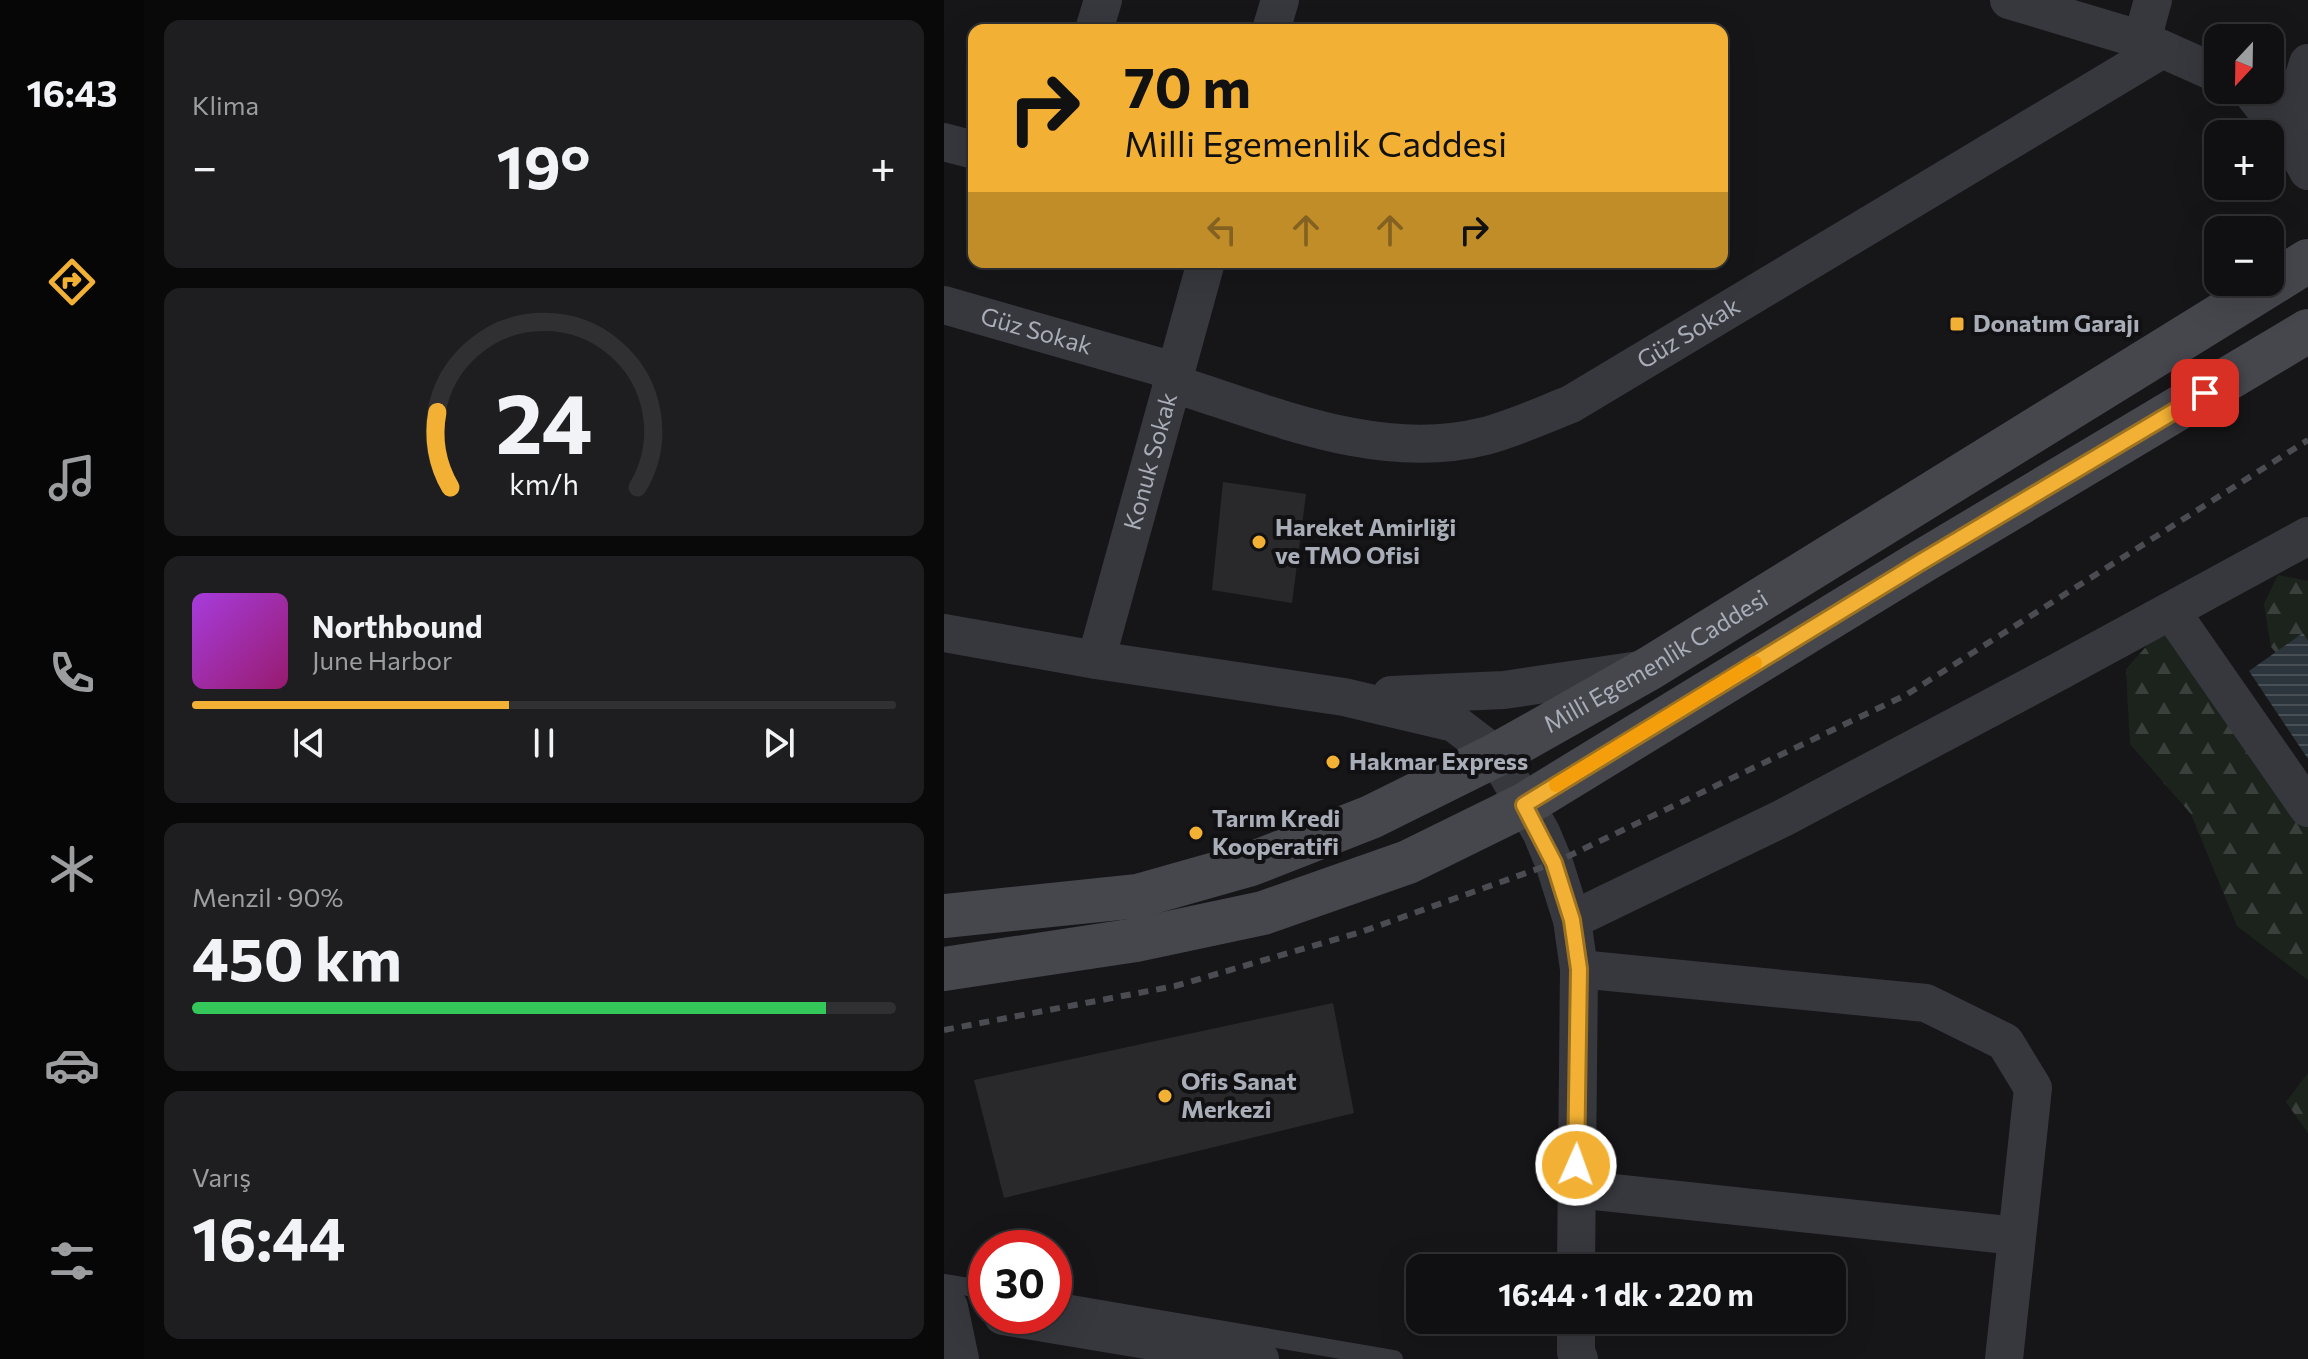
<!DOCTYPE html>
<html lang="tr">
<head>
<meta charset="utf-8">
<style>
	:root { --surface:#101012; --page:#1e1e20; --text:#f1f3f6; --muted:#9c9d9f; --line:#303032; --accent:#f2b134 }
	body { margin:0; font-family:Commissioner,sans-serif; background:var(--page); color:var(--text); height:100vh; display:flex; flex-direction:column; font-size:30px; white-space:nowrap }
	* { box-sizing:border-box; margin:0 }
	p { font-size:26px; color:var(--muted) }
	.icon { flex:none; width:44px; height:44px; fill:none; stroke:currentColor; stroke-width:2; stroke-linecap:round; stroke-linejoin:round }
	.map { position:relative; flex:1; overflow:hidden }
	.drawer { display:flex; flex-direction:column; gap:20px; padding:20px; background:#09090a; width:800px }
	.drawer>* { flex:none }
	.hud { position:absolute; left:24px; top:24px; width:760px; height:244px; border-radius:16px; box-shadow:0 8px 32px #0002,0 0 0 2px var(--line); background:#f2b134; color:#111; overflow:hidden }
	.needle { width:52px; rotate:202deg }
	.controls { position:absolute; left:1260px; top:24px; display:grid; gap:16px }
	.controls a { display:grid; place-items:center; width:80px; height:80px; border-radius:16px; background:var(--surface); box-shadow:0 8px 32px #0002,0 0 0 2px var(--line); font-size:40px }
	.speed { position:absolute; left:24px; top:1230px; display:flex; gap:16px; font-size:40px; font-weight:700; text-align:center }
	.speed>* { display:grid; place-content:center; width:104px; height:104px; border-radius:50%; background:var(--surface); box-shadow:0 8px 32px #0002,0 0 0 2px var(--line); line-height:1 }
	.speed .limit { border:12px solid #d22; background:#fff; color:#111 }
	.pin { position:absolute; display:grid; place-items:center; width:68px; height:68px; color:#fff; margin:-34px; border-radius:16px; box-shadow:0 4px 12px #0006 }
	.me { position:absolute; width:88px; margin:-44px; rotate:2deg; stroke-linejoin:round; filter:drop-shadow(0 0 6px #0008) }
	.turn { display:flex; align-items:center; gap:28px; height:168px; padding:0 24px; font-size:36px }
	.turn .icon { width:104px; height:104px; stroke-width:2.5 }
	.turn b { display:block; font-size:56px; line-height:68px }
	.lanes { display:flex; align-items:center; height:76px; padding:0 24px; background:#0003; justify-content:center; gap:40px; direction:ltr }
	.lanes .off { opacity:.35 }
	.big { font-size:60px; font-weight:700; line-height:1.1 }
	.drawer .card { flex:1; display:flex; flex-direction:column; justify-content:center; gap:12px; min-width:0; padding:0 28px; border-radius:16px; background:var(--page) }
	.drawer .dial { align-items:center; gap:0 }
	.dial svg { height:208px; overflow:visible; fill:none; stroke:var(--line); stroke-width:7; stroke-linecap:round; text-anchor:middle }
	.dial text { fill:var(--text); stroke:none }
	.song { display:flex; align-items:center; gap:24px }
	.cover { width:96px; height:96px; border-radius:12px; background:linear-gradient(135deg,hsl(280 70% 55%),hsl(320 70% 35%)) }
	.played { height:8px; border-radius:4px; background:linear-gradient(90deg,var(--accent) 45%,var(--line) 45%) }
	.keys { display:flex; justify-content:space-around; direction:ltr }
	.heat { display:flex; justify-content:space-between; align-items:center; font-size:44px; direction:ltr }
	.charge { height:12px; border-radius:6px; background:linear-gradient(90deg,#34c759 90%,var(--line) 0) }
	.trip { position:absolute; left:462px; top:1254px; width:440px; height:80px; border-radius:16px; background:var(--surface); box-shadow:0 8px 32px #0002,0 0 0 2px var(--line); font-weight:700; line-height:80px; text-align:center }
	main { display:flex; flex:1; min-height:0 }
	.menu { display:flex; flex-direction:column; width:144px; justify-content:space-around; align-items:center; background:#060607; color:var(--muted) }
	.menu .icon { width:56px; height:56px }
	.menu .active { color:var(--accent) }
	.menu b { font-size:36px; color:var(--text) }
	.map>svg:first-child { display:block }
	.forest { fill:url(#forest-firs) }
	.water { fill:url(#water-rules) }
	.building { fill:#29292c }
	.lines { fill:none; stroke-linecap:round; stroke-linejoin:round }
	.lane { stroke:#37383d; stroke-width:18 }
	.street { stroke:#37383d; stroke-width:38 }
	.secondary { stroke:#45474d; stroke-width:44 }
	.rail { stroke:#4a4c52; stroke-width:6; stroke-dasharray:10 8; stroke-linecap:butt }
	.route-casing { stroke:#9d7322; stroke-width:20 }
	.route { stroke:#f2b134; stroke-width:14 }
	.slow { stroke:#f59e0b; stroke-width:14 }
	.poi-dot { fill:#f2b134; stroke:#111113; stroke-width:3 }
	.labels { text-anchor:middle; stroke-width:8; stroke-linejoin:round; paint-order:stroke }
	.poi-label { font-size:24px; font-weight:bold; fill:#a8adb8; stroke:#111113; text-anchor:start }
	.street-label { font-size:24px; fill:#a8adb8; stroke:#111113 }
</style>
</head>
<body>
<main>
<nav class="menu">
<b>16:43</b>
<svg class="icon active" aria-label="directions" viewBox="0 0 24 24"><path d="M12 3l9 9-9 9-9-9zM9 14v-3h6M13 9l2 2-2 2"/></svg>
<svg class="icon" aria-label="music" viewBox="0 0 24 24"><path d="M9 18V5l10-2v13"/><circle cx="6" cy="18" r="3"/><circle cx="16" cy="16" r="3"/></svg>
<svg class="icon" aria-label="phone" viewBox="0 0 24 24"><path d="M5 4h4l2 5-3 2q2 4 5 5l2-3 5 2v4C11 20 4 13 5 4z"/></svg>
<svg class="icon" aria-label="climate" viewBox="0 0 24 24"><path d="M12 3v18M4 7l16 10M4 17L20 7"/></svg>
<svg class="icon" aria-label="car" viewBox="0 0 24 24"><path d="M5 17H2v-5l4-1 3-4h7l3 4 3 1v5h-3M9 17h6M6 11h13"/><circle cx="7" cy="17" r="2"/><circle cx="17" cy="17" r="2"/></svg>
<svg class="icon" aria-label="filters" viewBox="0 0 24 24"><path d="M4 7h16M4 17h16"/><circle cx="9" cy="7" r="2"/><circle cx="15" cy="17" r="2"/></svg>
</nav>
<section class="drawer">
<div class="card"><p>Klima</p>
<div class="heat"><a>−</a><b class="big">19°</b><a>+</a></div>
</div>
<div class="card dial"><svg viewBox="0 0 100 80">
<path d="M14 69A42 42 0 1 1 86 69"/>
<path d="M14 69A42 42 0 0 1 9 40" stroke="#f2b134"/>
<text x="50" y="56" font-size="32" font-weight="700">24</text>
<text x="50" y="72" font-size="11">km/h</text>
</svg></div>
<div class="card">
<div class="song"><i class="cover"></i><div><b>Northbound</b><p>June Harbor</p></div></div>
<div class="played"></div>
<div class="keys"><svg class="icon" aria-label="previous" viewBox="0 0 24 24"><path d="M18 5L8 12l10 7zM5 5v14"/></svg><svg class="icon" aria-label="pause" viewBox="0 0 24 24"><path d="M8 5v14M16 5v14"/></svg><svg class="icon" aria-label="next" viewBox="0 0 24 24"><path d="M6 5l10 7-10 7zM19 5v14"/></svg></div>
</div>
<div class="card"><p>Menzil · 90%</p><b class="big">450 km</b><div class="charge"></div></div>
<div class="card"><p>Varış</p><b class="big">16:44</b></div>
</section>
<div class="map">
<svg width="1364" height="1359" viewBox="0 0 1364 1359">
	<defs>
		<pattern id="forest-firs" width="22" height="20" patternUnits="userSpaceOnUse" patternTransform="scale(2)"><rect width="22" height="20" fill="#1c231d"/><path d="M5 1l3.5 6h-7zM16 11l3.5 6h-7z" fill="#3a403c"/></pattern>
		<pattern id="water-rules" width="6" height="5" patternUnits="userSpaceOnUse" patternTransform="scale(2)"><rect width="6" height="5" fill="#2c353c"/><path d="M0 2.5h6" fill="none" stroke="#485056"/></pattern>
	</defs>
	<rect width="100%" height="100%" fill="#161618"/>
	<path class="forest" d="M 1334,575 L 1364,581 L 1364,689 L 1327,647 L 1320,604 Z
		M 1218,629 L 1364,805 L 1364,980 L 1293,926 L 1247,814 L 1186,744 L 1182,669 Z
		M 1364,1073 L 1364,1133 L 1342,1102 Z"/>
	<path class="water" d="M 1359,633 L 1364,641 L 1364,759 L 1305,671 Z"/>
	<path class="building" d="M 279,482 L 362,494 L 348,603 L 268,590 Z
		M 389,1003 L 410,1113 L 60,1198 L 30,1080 Z"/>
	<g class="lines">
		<path class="lane" d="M 0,1283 L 42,1290
			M 110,1301 L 450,1359"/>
		<g class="street">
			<path d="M 1065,0 L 1198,40 L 1274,74"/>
			<path d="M 150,30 L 159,0"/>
			<path d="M 327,30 L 336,0"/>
			<path d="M 1198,40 L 1209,0"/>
			<path d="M 1306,90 L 1352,148 L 1364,171"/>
			<path d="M 1343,136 L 1364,63"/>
			<path d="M 0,142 L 30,150"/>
			<path id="s1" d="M 0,305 L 230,371"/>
			<path id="s2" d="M 227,383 C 327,414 435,463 541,436 C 571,428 599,415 627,404 L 1217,50"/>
			<path d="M 1227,611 L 1364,808"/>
			<path d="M 0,633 L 152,660 L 400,697 L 510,723 L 552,755 L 597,832 L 610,863 L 628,920 L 635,969 L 632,1268"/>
			<path id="s3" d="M 152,660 L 262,262"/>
			<path d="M 447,695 L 560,690 L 695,670"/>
			<path d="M 628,920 L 839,818 L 1114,672 L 1364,536"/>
			<path d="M 635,969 L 982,1003 L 1061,1042 L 1089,1088 L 1060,1359"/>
			<path d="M 632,1189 L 1073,1236"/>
			<path d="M 5,1307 L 16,1359"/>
			<path d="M 59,1316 L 316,1359"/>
			<path d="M 632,1320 L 632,1352 L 635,1359"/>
		</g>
		<g class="secondary">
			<path id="s4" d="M 0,916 L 194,896 L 307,864 L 427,817 L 552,755 L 706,668 L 1364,261"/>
			<path d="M 0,969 L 192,940 L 319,913 L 464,862 L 580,805 L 977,562 L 1364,331"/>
		</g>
		<path class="rail" d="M 0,1030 L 231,986 L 417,932 L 610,863 L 962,695 L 1364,440"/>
	</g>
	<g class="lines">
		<defs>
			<path id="route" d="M 632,1165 L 635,969 L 628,920 L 610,863 L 580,805 L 977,562 L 1261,393"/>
		</defs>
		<use href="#route" class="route-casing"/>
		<use href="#route" class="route"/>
		<path class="slow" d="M 612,785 L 811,663"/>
	</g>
	<g class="poi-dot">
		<rect x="1005" y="316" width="16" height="16" rx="4"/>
		<circle cx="315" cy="542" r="8"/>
		<circle cx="389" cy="762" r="8"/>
		<circle cx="252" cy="833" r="8"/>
		<circle cx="221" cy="1096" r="8"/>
	</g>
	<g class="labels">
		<g class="poi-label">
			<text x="1029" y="332">Donatım Garajı</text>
			<text x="331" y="536">Hareket Amirliği<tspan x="331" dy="28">ve TMO Ofisi</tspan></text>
			<text x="405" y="770">Hakmar Express</text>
			<text x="268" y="827">Tarım Kredi<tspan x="268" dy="28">Kooperatifi</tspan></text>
			<text x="237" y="1090">Ofis Sanat<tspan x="237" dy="28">Merkezi</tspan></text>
		</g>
		<g class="street-label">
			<text dy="8" stroke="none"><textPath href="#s1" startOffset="96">Güz Sokak</textPath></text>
			<text dy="8" stroke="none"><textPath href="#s2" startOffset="552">Güz Sokak</textPath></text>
			<text dy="8" stroke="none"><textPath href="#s3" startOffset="206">Konuk Sokak</textPath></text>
			<text dy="8" stroke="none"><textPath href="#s4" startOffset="766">Milli Egemenlik Caddesi</textPath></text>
		</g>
	</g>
</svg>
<div class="controls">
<a><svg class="needle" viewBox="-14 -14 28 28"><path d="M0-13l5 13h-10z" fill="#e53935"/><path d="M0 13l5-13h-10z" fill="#9c9d9f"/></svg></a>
<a>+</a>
<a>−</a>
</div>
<div class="speed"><div class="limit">30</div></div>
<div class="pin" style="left:1261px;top:393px;background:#d93025"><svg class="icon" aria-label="arrive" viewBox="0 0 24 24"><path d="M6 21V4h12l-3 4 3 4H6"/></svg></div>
<svg class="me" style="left:632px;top:1165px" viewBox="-20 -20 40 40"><circle r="17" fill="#f2b134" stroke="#fff" stroke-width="3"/><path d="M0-11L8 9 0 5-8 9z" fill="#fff"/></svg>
<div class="trip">16:44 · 1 dk · 220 m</div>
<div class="hud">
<div class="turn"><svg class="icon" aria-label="right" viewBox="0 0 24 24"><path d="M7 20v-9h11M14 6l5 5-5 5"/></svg><div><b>70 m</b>Milli Egemenlik Caddesi</div></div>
<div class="lanes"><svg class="icon off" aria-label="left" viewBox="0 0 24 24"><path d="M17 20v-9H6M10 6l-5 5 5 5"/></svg><svg class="icon off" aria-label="ahead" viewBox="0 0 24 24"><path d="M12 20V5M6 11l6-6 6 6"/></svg><svg class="icon off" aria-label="ahead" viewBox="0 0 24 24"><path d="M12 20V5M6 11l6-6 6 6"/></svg><svg class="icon" aria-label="right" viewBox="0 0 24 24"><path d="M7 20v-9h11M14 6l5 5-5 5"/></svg></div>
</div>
</div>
</main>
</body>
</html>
